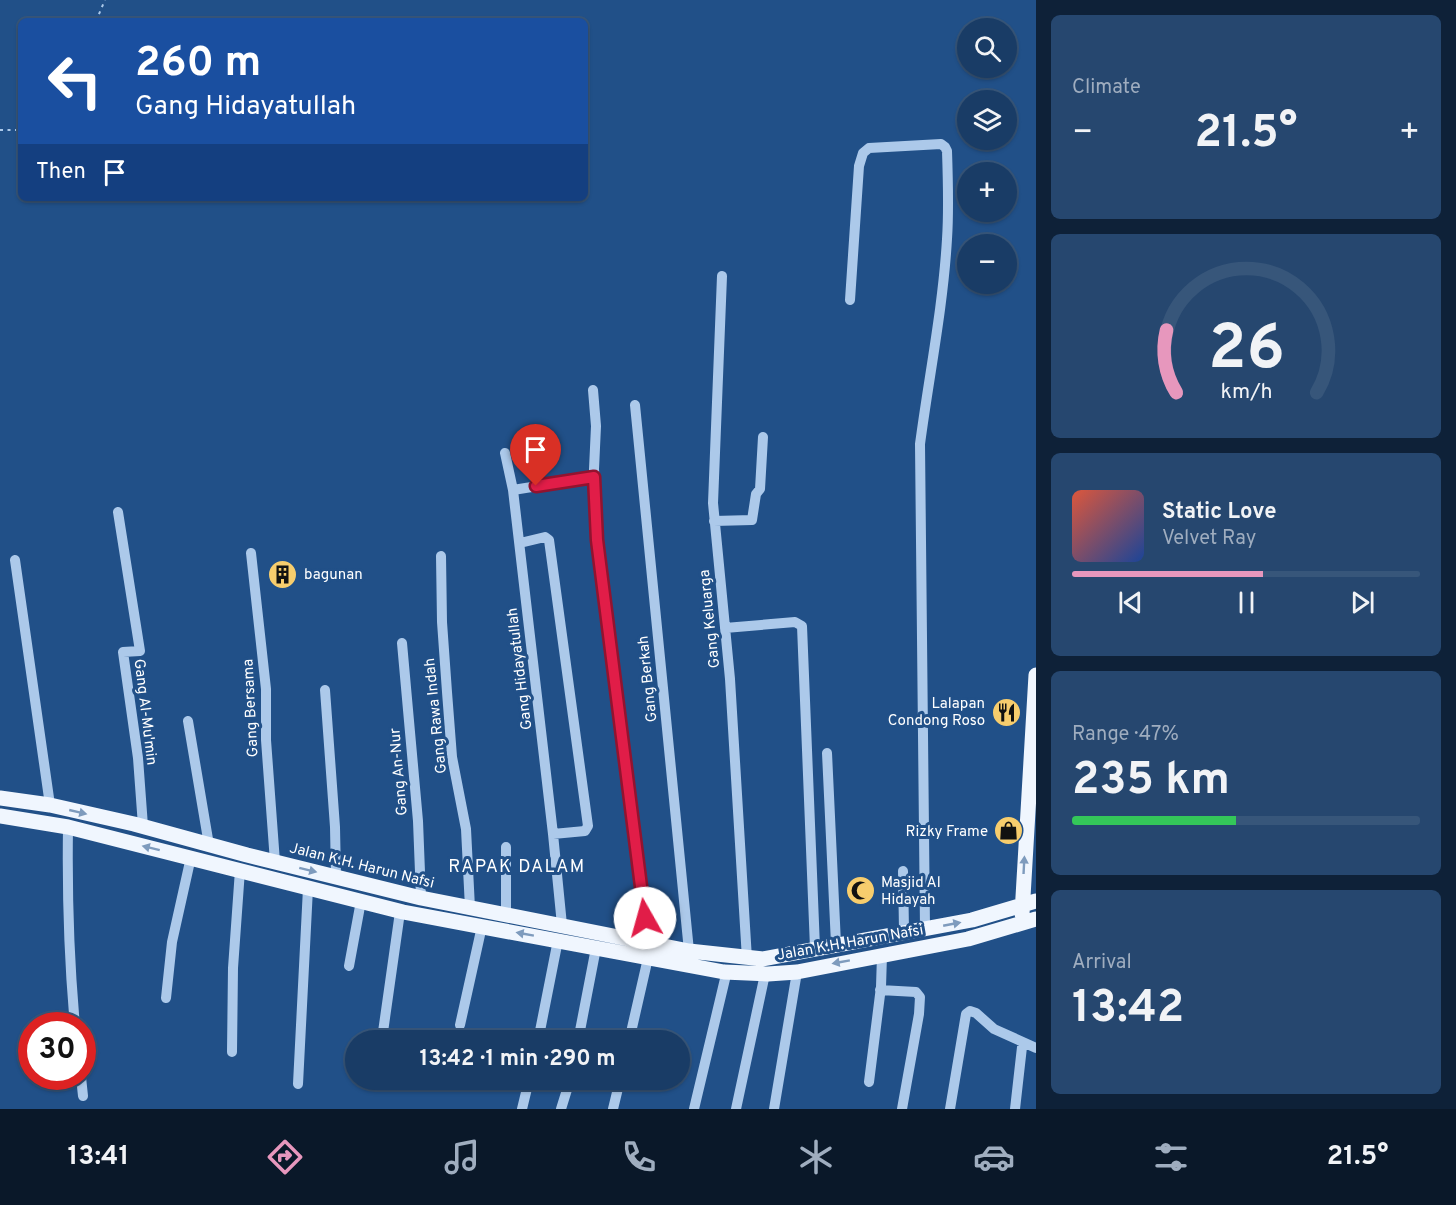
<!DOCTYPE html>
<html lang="en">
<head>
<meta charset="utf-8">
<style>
	:root { --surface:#193c66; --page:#26476f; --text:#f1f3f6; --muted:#9fadbf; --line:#37567a; --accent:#e797bd }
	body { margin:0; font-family:Overpass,sans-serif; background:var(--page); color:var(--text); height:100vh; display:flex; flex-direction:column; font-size:22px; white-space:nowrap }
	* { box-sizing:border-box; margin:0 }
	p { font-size:20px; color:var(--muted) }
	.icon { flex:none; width:33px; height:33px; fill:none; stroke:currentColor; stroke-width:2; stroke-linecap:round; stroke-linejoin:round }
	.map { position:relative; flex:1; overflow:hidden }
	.panel { display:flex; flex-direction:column; gap:15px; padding:15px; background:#0e2138; width:420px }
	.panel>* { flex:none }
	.banner { position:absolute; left:18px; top:18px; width:570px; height:183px; border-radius:9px; box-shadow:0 2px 4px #0004,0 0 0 2px var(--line); background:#1a4fa0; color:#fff; overflow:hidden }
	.fabs { position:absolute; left:957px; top:18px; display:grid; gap:12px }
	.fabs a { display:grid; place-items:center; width:60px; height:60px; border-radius:50%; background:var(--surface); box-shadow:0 2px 4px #0004,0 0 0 2px var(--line); font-size:30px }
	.speed { position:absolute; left:18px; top:1012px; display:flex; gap:12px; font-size:30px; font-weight:700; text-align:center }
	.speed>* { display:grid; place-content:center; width:78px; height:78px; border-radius:50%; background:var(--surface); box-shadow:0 2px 4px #0004,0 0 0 2px var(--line); line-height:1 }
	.speed .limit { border:9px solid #d22; background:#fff; color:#111 }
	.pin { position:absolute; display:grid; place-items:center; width:51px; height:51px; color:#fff; margin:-62px -26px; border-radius:50% 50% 50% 0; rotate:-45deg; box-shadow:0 0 6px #0007 }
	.pin .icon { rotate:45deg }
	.me { position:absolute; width:66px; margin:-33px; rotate:353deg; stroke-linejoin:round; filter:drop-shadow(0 0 4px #0008) }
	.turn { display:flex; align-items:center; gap:21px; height:126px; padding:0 18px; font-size:27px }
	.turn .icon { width:78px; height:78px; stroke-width:2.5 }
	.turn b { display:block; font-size:42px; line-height:51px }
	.then { display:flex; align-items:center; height:57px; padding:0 18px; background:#0003; gap:12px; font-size:22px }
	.big { font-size:45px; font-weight:700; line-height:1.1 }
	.panel .card { flex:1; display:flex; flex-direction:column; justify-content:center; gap:9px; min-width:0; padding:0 21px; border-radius:9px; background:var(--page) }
	.panel .dial { align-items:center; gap:0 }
	.dial svg { height:156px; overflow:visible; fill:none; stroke:var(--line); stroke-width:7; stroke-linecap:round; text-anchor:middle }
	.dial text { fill:var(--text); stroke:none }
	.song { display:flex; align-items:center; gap:18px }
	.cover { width:72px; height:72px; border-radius:9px; background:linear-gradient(135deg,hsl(10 70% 55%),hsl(220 70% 35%)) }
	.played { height:6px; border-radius:3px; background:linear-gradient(90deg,var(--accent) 55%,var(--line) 55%) }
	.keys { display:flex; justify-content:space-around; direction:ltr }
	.heat { display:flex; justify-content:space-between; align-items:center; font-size:33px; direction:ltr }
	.charge { height:9px; border-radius:4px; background:linear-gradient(90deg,#34c759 47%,var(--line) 0) }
	.trip { position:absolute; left:345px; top:1030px; width:345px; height:60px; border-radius:30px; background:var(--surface); box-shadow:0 2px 4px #0004,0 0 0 2px var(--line); font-weight:700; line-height:60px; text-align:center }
	.dock { display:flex; height:96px; justify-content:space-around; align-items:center; background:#0a1829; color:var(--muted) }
	.dock .icon { width:42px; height:42px }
	.dock .on { color:var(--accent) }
	.dock b { font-size:27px; color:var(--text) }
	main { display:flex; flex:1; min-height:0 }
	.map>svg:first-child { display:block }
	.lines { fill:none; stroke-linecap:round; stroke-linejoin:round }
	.path { stroke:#acc9ea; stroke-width:2; stroke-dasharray:3 4.5; stroke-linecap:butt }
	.minor { stroke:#acc9ea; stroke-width:10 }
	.major { stroke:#f0f6fe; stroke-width:15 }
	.oneway { fill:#7e9bbd }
	.route-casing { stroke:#92132f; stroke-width:15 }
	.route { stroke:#e11d48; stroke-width:10 }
	.labels { text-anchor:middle; stroke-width:6; stroke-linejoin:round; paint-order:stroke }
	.poi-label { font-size:15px; fill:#fff; stroke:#215088; text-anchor:start }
	.street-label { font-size:15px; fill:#fff; stroke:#215088 }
	.quarter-label { font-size:18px; letter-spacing:1.5px; fill:#fff; stroke:#215088 }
</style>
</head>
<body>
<main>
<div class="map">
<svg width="1036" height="1109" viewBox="0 0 1036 1109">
	<rect width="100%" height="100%" fill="#215088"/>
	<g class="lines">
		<path class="path" d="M 96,21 L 105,0
			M 0,130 L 21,130"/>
		<path class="minor" d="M 722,276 L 713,503 L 730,679 L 747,959
			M 850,300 L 859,166 L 863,153 L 869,148 L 941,144 L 945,147 L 947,151 C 948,180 949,210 947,239 C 943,308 929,376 920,444 L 925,929
			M 593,390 L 596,426 L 594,469 L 597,540 L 648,941
			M 635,405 L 689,951
			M 505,453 L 513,490
			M 118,512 L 140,651 L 123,652 L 138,758 L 143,826
			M 714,521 L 752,520 L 756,494 L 760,489 L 763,437
			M 520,543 L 545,537 L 549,540 L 588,826 L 585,831 L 553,834
			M 251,553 L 266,689 L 266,740 L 275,862
			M 441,556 L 442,622 L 447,692 L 452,757 L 466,829 L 470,908
			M 15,560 L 50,805
			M 725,628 L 795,622 L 802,626 L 815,948
			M 402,643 L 418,821 L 421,898
			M 325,690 L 335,827 L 336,877
			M 188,721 L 209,845
			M 827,753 L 836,944
			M 68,827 C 67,894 69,960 75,1026
			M 506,847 L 506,915
			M 903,871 L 904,931
			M 562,925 L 553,834 L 513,490 L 594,477
			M 349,966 L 361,901
			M 880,990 L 916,992 L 920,997 L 919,1014 L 902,1109
			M 166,998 L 172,942 L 191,857
			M 460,1025 L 482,926
			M 382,1039 L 400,912
			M 538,1041 L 558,940
			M 578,1041 L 596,948
			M 629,1041 L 648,958
			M 232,1052 L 233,968 L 240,870
			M 81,1077 L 83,1096
			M 869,1082 L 881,987 L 882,955
			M 298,1084 L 308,888
			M 522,1109 L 529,1080
			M 561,1109 L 570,1080
			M 613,1109 L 620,1080
			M 694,1109 L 725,979 L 724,972
			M 736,1109 L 765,974
			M 774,1109 L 797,972
			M 950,1109 L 966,1014 L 970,1011 L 976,1013 L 994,1029 L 1036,1048
			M 1015,1109 L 1022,1047 L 1026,1044"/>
		<path class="major" d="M 0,798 L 50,805 L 134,824 L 247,855 L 421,898 L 689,951 L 763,959 L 972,920 L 1036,901
			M 0,816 L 68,827 L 403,912 L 724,972 L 768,974 L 797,972 L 968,939 L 1036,919
			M 1022,914 L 1036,675"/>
	</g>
	<defs><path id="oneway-solid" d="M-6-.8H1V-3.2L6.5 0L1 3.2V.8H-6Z" transform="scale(1.5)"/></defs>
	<g class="oneway">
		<use href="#oneway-solid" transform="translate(78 812) rotate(13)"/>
		<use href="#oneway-solid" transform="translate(151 848) rotate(-166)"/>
		<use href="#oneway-solid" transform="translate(1024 865) rotate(-87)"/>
		<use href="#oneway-solid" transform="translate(308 870) rotate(14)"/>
		<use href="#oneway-solid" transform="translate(952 924) rotate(-11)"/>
		<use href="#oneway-solid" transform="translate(525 934) rotate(-170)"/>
		<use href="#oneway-solid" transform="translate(841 962) rotate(170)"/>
	</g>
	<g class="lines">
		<defs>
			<path id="route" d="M 536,486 L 594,477 L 597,540 L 645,918"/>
		</defs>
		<use href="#route" class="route-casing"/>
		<use href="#route" class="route"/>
	</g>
	<defs>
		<symbol id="building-disc" viewBox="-11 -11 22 22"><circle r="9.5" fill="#f7cd6d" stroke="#215088"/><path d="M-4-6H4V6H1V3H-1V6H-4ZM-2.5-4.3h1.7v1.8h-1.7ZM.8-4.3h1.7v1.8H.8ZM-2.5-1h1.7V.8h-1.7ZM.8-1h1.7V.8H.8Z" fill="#111"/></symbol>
		<symbol id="restaurant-disc" viewBox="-11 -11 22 22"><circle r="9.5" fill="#f7cd6d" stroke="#215088"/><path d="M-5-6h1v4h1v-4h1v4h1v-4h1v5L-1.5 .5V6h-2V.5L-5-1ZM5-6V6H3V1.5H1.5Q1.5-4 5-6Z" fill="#111"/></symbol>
		<symbol id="shop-disc" viewBox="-11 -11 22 22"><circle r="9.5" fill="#f7cd6d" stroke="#215088"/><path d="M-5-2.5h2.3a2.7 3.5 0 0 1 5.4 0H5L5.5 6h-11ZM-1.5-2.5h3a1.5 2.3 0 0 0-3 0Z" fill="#111"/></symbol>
		<symbol id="mosque-disc" viewBox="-11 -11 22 22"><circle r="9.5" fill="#f7cd6d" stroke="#215088"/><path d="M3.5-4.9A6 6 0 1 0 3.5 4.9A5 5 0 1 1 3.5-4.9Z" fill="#111"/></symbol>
	</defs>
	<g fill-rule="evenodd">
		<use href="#building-disc" x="266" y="558" width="33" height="33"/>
		<use href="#restaurant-disc" x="990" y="696" width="33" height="33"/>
		<use href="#shop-disc" x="992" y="814" width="33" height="33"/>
		<use href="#mosque-disc" x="844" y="874" width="33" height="33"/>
	</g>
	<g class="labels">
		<g class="poi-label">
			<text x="304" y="579">bagunan</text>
			<text x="985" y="708" text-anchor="end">Lalapan<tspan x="985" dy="17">Condong Roso</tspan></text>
			<text x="988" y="836" text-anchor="end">Rizky Frame</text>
			<text x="881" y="887">Masjid Al<tspan x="881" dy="17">Hidayah</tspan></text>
		</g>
		<g class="street-label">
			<text transform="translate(709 619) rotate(-96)" y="5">Gang Keluarga</text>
			<text transform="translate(519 669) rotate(-97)" y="5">Gang Hidayatullah</text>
			<text transform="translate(647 679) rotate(-96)" y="5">Gang Berkah</text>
			<text transform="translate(250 708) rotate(-93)" y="5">Gang Bersama</text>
			<text transform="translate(146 712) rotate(83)" y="5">Gang Al-Mu'min</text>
			<text transform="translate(435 716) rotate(-96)" y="5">Gang Rawa Indah</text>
			<text transform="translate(398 772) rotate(-95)" y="5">Gang An-Nur</text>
			<text transform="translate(362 865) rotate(14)" y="5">Jalan K.H. Harun Nafsi</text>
			<text transform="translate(850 942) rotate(-10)" y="5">Jalan K.H. Harun Nafsi</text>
		</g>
		<g class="quarter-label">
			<text x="517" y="872">RAPAK DALAM</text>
		</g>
	</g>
</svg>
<div class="fabs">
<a><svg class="icon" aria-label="search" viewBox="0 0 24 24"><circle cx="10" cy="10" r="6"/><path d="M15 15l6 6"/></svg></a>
<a><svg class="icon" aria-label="layers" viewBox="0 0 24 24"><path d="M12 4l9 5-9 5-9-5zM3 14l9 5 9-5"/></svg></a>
<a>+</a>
<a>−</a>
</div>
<div class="speed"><div class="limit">30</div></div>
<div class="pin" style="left:536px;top:486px;background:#d93025"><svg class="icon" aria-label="arrive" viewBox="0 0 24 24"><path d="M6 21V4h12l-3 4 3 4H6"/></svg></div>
<svg class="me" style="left:645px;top:918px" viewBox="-20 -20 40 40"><circle r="19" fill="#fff"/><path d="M0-13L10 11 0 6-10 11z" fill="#e11d48"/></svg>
<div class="trip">13:42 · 1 min · 290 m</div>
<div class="banner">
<div class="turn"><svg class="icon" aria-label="left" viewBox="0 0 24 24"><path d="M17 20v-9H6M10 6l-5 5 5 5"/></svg><div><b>260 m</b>Gang Hidayatullah</div></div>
<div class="then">Then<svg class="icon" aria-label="arrive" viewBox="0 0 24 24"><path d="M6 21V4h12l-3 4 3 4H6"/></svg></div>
</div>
</div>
<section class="panel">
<div class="card"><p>Climate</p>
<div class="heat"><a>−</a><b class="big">21.5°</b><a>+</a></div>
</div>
<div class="card dial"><svg viewBox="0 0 100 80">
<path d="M14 69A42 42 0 1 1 86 69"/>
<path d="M14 69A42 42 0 0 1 9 37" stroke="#e797bd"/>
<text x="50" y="56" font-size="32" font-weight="700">26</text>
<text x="50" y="72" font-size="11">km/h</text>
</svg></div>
<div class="card">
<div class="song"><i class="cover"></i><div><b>Static Love</b><p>Velvet Ray</p></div></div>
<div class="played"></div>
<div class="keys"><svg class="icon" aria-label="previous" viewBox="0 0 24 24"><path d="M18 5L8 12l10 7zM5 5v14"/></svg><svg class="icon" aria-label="pause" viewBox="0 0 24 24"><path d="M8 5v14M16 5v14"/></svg><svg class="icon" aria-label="next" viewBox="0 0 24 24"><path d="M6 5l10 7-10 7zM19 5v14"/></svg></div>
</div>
<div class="card"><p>Range · 47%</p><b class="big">235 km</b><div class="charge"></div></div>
<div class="card"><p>Arrival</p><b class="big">13:42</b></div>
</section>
</main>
<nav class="dock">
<b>13:41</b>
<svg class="icon on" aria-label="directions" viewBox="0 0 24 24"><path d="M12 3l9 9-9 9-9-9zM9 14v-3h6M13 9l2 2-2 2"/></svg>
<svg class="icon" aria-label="music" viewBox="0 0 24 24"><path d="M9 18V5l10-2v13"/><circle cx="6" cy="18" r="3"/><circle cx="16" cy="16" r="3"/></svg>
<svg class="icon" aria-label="phone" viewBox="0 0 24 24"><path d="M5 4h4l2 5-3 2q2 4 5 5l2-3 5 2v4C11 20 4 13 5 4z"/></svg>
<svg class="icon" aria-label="climate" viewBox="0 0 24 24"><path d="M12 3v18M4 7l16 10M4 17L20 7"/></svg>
<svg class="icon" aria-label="car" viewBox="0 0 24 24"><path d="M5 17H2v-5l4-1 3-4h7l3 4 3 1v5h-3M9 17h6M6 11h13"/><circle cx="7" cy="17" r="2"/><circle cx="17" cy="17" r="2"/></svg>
<svg class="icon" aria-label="filters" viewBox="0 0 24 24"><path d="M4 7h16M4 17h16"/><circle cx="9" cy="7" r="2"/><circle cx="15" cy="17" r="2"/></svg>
<b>21.5°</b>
</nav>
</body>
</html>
